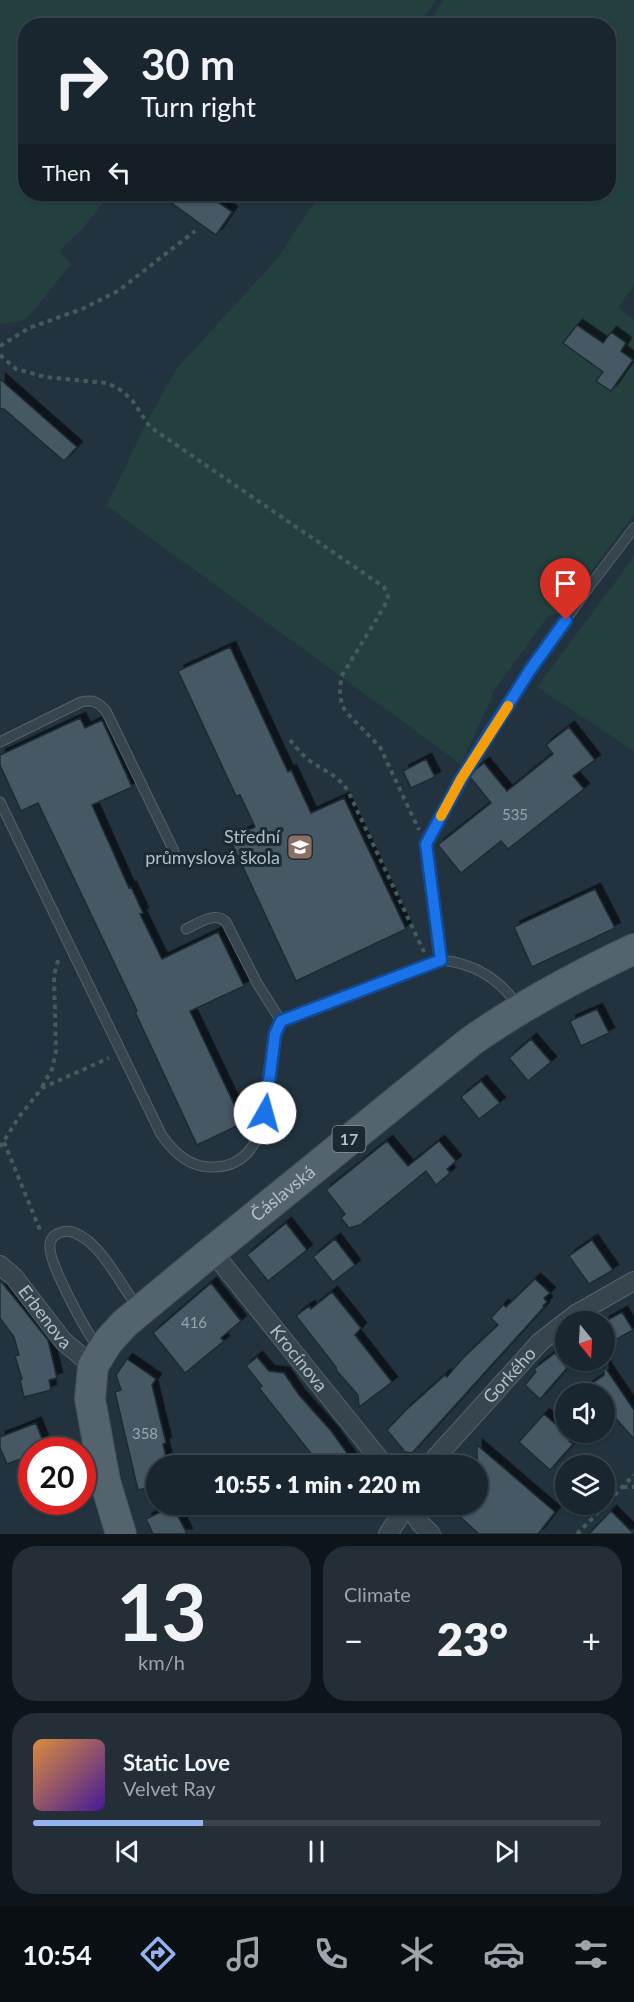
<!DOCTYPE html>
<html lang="en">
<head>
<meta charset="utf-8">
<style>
	:root { --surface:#1a262f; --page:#232e37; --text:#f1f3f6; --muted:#9fa5aa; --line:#38434b; --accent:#95b2f1 }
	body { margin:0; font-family:Lato,sans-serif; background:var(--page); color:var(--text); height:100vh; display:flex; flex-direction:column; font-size:22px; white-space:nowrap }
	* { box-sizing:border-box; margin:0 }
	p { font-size:20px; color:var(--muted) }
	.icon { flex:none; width:33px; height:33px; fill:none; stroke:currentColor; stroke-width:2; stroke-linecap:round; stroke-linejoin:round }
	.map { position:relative; height:1534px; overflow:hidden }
	.sheet { display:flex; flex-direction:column; gap:12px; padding:12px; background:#0e151a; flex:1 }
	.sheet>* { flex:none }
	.guide { position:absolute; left:18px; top:18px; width:598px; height:183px; border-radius:24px; box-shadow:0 2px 4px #0004,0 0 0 2px var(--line); background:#1a262f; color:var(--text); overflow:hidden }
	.needle { width:39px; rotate:162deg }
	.buttons { position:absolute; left:555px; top:1311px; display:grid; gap:12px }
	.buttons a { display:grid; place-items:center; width:60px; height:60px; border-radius:50%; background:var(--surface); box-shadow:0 2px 4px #0004,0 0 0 2px var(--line); font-size:30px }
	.speed { position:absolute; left:18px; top:1437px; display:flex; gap:12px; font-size:30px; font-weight:700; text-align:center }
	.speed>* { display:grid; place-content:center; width:78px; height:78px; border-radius:50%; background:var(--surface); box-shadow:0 2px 4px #0004,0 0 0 2px var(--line); line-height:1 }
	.speed .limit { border:9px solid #d22; background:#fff; color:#111 }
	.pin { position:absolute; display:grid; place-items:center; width:51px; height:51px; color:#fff; margin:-62px -26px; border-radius:50% 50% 50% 0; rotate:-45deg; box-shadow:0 0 6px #0007 }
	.pin .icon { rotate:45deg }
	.me { position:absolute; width:66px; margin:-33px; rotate:7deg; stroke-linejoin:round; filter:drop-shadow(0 0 4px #0008) }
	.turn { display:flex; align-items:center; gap:21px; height:126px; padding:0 24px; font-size:27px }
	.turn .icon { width:78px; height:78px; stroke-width:2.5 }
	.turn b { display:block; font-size:42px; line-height:51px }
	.then { display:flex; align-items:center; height:57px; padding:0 24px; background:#0003; gap:12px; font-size:22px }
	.big { font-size:45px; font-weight:800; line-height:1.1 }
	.sheet .widget { flex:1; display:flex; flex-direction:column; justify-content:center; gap:9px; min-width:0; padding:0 21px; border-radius:24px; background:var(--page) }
	.sheet .dial { align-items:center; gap:0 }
	.dial b { font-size:78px; line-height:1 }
	.song { display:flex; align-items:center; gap:18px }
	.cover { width:72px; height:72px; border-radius:9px; background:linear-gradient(135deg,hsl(30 70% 55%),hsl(260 70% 35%)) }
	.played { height:6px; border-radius:3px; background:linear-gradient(90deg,var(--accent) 30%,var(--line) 30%) }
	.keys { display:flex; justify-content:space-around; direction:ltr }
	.heat { display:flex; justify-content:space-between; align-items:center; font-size:33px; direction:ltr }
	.sheet .tiles { flex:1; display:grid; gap:12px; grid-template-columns:1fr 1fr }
	.widget:last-child { grid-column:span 2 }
	.trip { position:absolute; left:146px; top:1455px; width:342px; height:60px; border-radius:30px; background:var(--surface); box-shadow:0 2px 4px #0004,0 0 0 2px var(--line); font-weight:800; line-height:60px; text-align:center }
	.tab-bar { display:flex; height:96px; justify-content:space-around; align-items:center; background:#0a0f13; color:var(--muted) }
	.tab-bar .icon { width:42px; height:42px }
	.tab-bar .active { color:var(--accent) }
	.tab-bar b { font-size:27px; color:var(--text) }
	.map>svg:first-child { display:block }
	.green { fill:#24403e }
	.building { fill:#465965; stroke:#1d2c35; stroke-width:1.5; filter:url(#shadow) }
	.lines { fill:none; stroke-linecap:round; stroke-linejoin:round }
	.lane-casing { stroke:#54626c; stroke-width:11 }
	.street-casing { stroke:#54626c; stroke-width:20 }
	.primary-casing { stroke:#3f4e57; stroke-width:32 }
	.path { stroke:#425c5a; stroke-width:4; stroke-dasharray:4.5 4.5; stroke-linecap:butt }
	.lane { stroke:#36454e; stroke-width:9 }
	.street { stroke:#36454e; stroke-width:18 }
	.primary { stroke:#54646f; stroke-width:30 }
	.route-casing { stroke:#114b97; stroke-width:15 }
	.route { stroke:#1a73e8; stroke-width:10 }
	.slow { stroke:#f59e0b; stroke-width:10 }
	.labels { text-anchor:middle; stroke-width:6; stroke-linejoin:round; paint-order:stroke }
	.number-label { font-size:15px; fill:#97a6b1 }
	.shield { fill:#1b2a33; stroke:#85929d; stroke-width:1.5 }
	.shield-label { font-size:16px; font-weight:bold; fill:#b2bfca }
	.poi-label { font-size:18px; fill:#b2bfca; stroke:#1b2a33; text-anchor:end }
	.street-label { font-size:18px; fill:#b2bfca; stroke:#1b2a33 }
</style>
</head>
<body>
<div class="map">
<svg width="634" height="1534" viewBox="0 0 634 1534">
	<defs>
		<filter id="shadow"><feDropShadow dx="5.5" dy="-5.5" stdDeviation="0" flood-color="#0009"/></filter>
	</defs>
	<rect width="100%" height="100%" fill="#22333f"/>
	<path class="green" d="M 0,0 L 436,0 L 418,25 L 26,26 L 26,194 L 110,194 L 82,229 L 59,251 L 71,264 L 35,309 L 24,320 L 0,324 Z
		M 444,0 L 634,0 L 634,286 L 618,307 L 634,320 L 634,514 L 560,613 L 548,616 L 495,689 L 461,764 L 107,506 L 147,421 L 178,367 L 278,258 L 320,194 L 609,194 L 609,26 L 428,25 Z
		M 634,557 L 634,751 L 537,687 Z"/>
	<path class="building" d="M 159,194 L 206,194 L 232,212 L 216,235 Z
		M 577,325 L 603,343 L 611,332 L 626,343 L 621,351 L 633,360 L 611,391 L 596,381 L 603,372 L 563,343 Z
		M 0,379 L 77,447 L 64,461 L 4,409 L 0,409 Z
		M 230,647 L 288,772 L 291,770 L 311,813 L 344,798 L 406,929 L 296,981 L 230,839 L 255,827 L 240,795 L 236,796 L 178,671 Z
		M 80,718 L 85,728 L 102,720 L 132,787 L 92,805 L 129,888 L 131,887 L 143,913 L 140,914 L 162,959 L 218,932 L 244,986 L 190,1011 L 243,1123 L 197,1145 L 135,1012 L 137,1011 L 38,803 L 21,811 L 0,765 L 0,755 Z
		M 569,727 L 595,760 L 573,776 L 584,789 L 508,849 L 501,841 L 461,873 L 438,845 L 491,803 L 470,777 L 475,770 L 484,763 L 507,791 L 553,754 L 546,745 Z
		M 426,759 L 435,777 L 411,788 L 403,771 Z
		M 595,889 L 615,928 L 532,967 L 514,927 Z
		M 597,1009 L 609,1033 L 581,1046 L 570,1021 Z
		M 531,1039 L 551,1062 L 528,1081 L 509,1058 Z
		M 481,1081 L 500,1103 L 479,1119 L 461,1097 Z
		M 387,1141 L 408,1166 L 439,1141 L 456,1161 L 447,1169 L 450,1173 L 436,1185 L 426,1171 L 360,1225 L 349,1228 L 341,1218 L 345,1214 L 326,1190 Z
		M 286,1223 L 307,1250 L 268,1281 L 247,1255 Z
		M 335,1239 L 355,1265 L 333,1282 L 313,1257 Z
		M 592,1240 L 613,1270 L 589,1284 L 569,1256 Z
		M 535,1279 L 550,1293 L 544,1298 L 547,1302 L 543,1306 L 544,1307 L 412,1453 L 405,1452 L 387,1430 L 406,1410 L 445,1375 L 447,1377 L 463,1358 L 498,1325 L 491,1318 L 503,1305 L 506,1307 Z
		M 0,1280 L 48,1340 L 57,1378 L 49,1380 L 51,1390 L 24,1397 L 20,1380 L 22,1379 L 15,1356 L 19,1355 L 14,1337 L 0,1318 Z
		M 211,1283 L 241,1321 L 221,1338 L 224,1341 L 185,1373 L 153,1333 Z
		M 332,1292 L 361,1328 L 355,1335 L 392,1382 L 359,1407 L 358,1395 L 337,1371 L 336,1367 L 296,1316 L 309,1306 L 311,1309 Z
		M 622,1312 L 633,1330 L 604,1346 L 604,1322 Z
		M 555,1353 L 567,1368 L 540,1399 L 525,1385 L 536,1372 L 534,1369 Z
		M 257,1357 L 269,1371 L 284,1373 L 299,1395 L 332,1432 L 356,1466 L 321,1466 L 259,1388 L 262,1386 L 246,1366 Z
		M 127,1359 L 156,1379 L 152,1385 L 166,1443 L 163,1444 L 168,1466 L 156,1466 L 156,1486 L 138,1490 L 115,1392 L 121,1390 L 116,1375 Z
		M 604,1366 L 634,1410 L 634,1439 L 604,1405 L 604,1394 L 577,1394 L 604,1375 Z
		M 544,1414 L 571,1438 L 569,1441 L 573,1444 L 550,1470 L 519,1442 Z
		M 36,1423 L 46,1449 L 32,1450 L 32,1455 L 7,1464 L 0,1448 L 0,1437 Z
		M 477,1445 L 555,1512 L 538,1534 L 479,1534 L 457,1514 L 466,1504 L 477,1504 Z
		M 173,1506 L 187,1534 L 153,1534 L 146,1519 Z
		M 611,1511 L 634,1534 L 589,1534 Z"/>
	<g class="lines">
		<defs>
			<path id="lane" d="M 0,742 L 81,702 C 93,699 98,702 106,711 L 174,851
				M 0,802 L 161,1134 C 173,1152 190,1168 213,1167 C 269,1167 267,1095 272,1056 C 274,1044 274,1030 281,1021 L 441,960
				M 186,929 C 199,923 215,911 226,922 L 257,983 L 281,1021
				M 518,1006 C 500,979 473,963 441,960 L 426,844 L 461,779 L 530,670 L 589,587 L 634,528
				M 98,1347 C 86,1332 50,1265 50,1248 C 49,1239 54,1234 62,1232 C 71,1229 80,1235 87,1240 C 108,1257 121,1285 137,1306"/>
			<g id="street">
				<path id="s1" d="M 212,1251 L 385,1466"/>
				<path id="s2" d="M 0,1265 L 14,1277 L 63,1341 L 93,1366"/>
				<path id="s3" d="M 428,1466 L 540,1342 L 576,1314 L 634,1281"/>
				<path d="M 408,1504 L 420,1523 L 431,1534"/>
				<path d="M 388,1534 L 408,1504"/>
			</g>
			<g id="primary">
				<path id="s4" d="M 121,1534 L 105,1481 L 90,1399 L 93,1366 L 107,1343 L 124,1324 L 200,1261 L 470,1042 C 522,1005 577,976 634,949"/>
			</g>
		</defs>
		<use href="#lane" class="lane-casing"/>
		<use href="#street" class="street-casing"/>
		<use href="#primary" class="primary-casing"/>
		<path class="path" d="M 0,346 L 29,328 L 82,309 L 118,291 L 195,231
			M 0,355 L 16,369 L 45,377 L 106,383 L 118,388 L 132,400 L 150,427 L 384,587 L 388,597 L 384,607 L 341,677 L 340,693 L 342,706 L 349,715 L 380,747 L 419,830
			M 290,740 C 296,747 302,755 310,761 C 325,772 336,773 348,791 L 424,952
			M 42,1087 L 52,1069 L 56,1051 L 54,975 L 59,957
			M 4,1142 L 40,1230
			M 0,1147 L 19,1117 L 42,1088 L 109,1058
			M 623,1487 L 634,1487
			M 577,1534 L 634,1475"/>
		<use href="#lane" class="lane"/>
		<use href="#street" class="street"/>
		<use href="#primary" class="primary"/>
	</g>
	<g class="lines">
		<defs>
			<path id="route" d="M 265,1113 L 275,1034 L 281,1021 L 441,960 L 426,844 L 461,779 L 530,670 L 566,620"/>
		</defs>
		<use href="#route" class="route-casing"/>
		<use href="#route" class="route"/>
		<path class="slow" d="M 441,816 L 461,779 L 508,706"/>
	</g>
	<defs>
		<symbol id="school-square" viewBox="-11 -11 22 22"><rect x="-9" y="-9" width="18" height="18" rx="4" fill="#8d6e63" stroke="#1b2a33"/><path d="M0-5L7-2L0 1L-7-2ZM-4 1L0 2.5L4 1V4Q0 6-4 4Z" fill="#fff"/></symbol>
	</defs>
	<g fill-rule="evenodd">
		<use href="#school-square" x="285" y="832" width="30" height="30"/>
	</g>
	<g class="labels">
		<g class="number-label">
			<text x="515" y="820">535</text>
			<text x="194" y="1328">416</text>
			<text x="145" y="1439">358</text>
		</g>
		<rect class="shield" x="332.5" y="1126" width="33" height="26" rx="4.5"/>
		<g class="shield-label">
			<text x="349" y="1145">17</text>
		</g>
		<g class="poi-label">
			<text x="280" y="843">Střední<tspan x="280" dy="21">průmyslová škola</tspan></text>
		</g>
		<g class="street-label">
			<text dy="6" stroke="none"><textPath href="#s4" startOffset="430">Čáslavská</textPath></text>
			<text dy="6" stroke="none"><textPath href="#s2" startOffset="69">Erbenova</textPath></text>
			<text dy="6" stroke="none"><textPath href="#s1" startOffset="138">Krocínova</textPath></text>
			<text dy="6" stroke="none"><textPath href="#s3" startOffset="122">Gorkého</textPath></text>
		</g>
	</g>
</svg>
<div class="buttons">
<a><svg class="needle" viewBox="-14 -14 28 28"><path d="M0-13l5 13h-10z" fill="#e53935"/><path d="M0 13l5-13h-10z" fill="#9fa5aa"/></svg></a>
<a><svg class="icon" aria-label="sound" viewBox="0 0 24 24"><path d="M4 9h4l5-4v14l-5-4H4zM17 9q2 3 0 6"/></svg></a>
<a><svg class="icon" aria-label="layers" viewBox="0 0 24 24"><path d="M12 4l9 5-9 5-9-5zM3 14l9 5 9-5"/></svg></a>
</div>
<div class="speed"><div class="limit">20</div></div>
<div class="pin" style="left:566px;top:620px;background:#d93025"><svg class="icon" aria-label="arrive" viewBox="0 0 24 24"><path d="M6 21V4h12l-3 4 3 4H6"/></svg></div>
<svg class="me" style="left:265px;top:1113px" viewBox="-20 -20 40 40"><circle r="19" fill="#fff"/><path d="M0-13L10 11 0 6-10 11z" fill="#1a73e8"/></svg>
<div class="trip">10:55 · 1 min · 220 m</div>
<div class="guide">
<div class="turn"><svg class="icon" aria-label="right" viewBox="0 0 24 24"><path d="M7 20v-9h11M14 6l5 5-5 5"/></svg><div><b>30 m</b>Turn right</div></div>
<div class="then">Then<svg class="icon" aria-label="left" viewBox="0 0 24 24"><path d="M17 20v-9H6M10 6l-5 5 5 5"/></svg></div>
</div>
</div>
<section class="sheet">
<div class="tiles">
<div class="widget dial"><b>13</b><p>km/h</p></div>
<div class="widget"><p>Climate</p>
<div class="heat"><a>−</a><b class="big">23°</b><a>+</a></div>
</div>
<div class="widget">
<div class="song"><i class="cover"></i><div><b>Static Love</b><p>Velvet Ray</p></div></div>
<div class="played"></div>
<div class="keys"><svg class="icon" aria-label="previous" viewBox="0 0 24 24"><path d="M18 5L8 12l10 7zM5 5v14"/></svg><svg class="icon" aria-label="pause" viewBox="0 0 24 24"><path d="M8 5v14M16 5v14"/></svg><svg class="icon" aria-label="next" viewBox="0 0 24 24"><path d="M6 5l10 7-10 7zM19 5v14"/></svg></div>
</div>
</div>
</section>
<nav class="tab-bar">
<b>10:54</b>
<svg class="icon active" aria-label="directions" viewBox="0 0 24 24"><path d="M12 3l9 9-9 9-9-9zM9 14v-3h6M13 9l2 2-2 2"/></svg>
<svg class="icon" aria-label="music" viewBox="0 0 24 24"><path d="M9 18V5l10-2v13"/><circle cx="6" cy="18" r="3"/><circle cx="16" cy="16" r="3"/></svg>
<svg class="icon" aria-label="phone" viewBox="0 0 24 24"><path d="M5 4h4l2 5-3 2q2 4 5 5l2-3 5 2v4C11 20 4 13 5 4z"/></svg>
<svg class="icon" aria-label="climate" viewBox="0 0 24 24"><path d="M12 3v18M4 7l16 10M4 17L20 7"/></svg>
<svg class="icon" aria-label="car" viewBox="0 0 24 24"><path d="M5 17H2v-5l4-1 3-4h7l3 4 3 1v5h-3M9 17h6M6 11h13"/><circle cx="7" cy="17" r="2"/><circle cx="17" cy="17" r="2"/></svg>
<svg class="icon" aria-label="filters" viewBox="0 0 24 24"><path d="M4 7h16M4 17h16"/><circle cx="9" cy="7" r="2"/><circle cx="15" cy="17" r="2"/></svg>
</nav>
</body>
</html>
